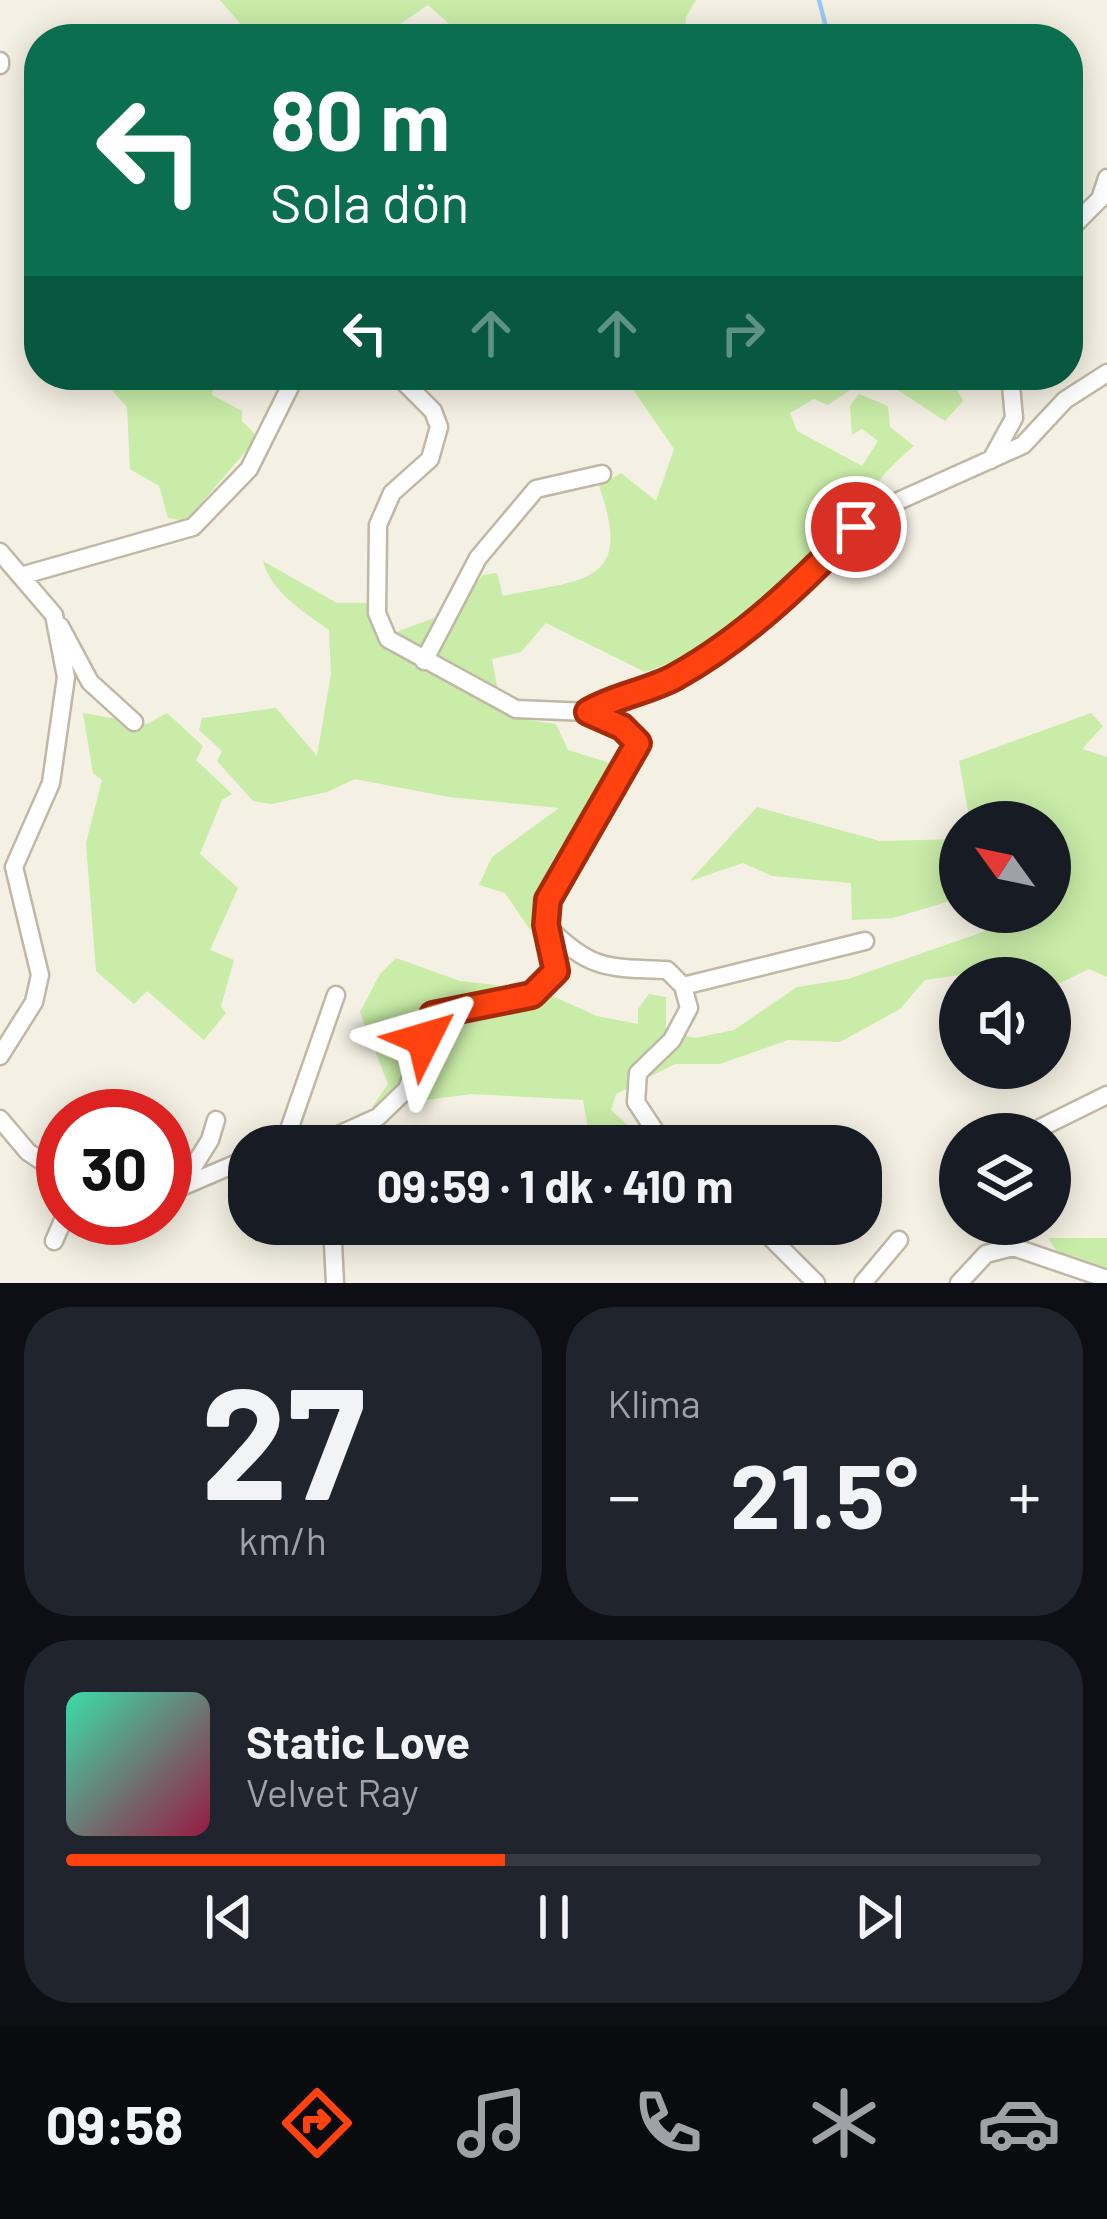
<!DOCTYPE html>
<html lang="tr">
<head>
<meta charset="utf-8">
<style>
	:root { --surface:#171b24; --page:#20242c; --text:#f1f3f6; --muted:#9ea1a6; --line:#363941; --accent:#ff420f }
	body { margin:0; font-family:Barlow,sans-serif; background:var(--page); color:var(--text); height:100vh; display:flex; flex-direction:column; font-size:45px; white-space:nowrap }
	* { box-sizing:border-box; margin:0 }
	p { font-size:39px; color:var(--muted) }
	.icon { flex:none; width:66px; height:66px; fill:none; stroke:currentColor; stroke-width:2; stroke-linecap:round; stroke-linejoin:round }
	.map { position:relative; height:1283px; overflow:hidden }
	.panel { display:flex; flex-direction:column; gap:24px; padding:24px; background:#0d0f14; flex:1 }
	.panel>* { flex:none }
	.banner { position:absolute; left:24px; top:24px; width:1059px; height:366px; border-radius:48px; box-shadow:0 6px 30px #0003; background:#0b6e4f; color:#fff; overflow:hidden }
	.needle { width:78px; rotate:303deg }
	.tools { position:absolute; left:939px; top:801px; display:grid; gap:24px }
	.tools a { display:grid; place-items:center; width:132px; height:132px; border-radius:50%; background:var(--surface); box-shadow:0 6px 30px #0003; font-size:60px }
	.speed { position:absolute; left:36px; top:1089px; display:flex; gap:24px; font-size:60px; font-weight:700; text-align:center }
	.speed>* { display:grid; place-content:center; width:156px; height:156px; border-radius:50%; background:var(--surface); box-shadow:0 6px 30px #0003; line-height:1 }
	.speed .limit { border:18px solid #d22; background:#fff; color:#111 }
	.pin { position:absolute; display:grid; place-items:center; width:102px; height:102px; color:#fff; margin:-51px; border:6px solid #fff; border-radius:50%; box-shadow:0 3px 12px #0007 }
	.me { position:absolute; width:132px; margin:-66px; rotate:50deg; stroke-linejoin:round; filter:drop-shadow(0 0 9px #0008) }
	.turn { display:flex; align-items:center; gap:42px; height:252px; padding:0 48px; font-size:54px }
	.turn .icon { width:156px; height:156px; stroke-width:2.5 }
	.turn b { display:block; font-size:84px; line-height:102px }
	.lanes { display:flex; align-items:center; height:114px; padding:0 48px; background:#0003; justify-content:center; gap:60px; direction:ltr }
	.lanes .off { opacity:.35 }
	.big { font-size:90px; font-weight:700; line-height:1.1 }
	.panel .card { flex:1; display:flex; flex-direction:column; justify-content:center; gap:18px; min-width:0; padding:0 42px; border-radius:48px; background:var(--page) }
	.panel .dial { align-items:center; gap:0 }
	.dial b { font-size:156px; line-height:1 }
	.song { display:flex; align-items:center; gap:36px }
	.cover { width:144px; height:144px; border-radius:18px; background:linear-gradient(135deg,hsl(160 70% 55%),hsl(340 70% 35%)) }
	.played { height:12px; border-radius:6px; background:linear-gradient(90deg,var(--accent) 45%,var(--line) 45%) }
	.keys { display:flex; justify-content:space-around; direction:ltr }
	.heat { display:flex; justify-content:space-between; align-items:center; font-size:66px; direction:ltr }
	.panel .tiles { flex:1; display:grid; gap:24px; grid-template-columns:1fr 1fr }
	.card:last-child { grid-column:span 2 }
	.trip { position:absolute; left:228px; top:1125px; width:654px; height:120px; border-radius:48px; background:var(--surface); box-shadow:0 6px 30px #0003; font-weight:700; line-height:120px; text-align:center }
	.dock { display:flex; height:192px; justify-content:space-around; align-items:center; background:#090b0e; color:var(--muted) }
	.dock .icon { width:84px; height:84px }
	.dock .current { color:var(--accent) }
	.dock b { font-size:54px; color:var(--text) }
	.map>svg:first-child { display:block }
	.green { fill:#c9eca8 }
	.lines { fill:none; stroke-linecap:round; stroke-linejoin:round }
	.stream { stroke:#99cbf7; stroke-width:4.5 }
	.minor-casing { stroke:#c0b8a5; stroke-width:21 }
	.minor { stroke:#fff; stroke-width:16 }
	.route-casing { stroke:#a62b0a; stroke-width:30 }
	.route { stroke:#ff420f; stroke-width:21 }
</style>
</head>
<body>
<div class="map">
<svg width="1107" height="1283" viewBox="0 0 1107 1283">
	<rect width="100%" height="100%" fill="#f4f0e3"/>
	<path class="green" d="M 220,0 L 696,0 L 686,17 L 685,39 L 466,39 L 428,5 L 378,39 L 242,39 L 243,27 Z
		M 98,375 L 215,375 L 212,395 L 242,411 L 242,421 L 258,437 L 186,521 L 168,518 L 159,486 L 130,469 L 127,407 Z
		M 623,375 L 854,375 L 850,390 L 828,405 L 814,399 L 790,413 L 797,431 L 862,466 L 878,441 L 862,429 L 852,435 L 850,406 L 859,394 L 888,406 L 890,427 L 914,446 C 877,477 869,495 842,531 C 793,595 720,646 645,672 L 546,623 L 521,652 L 492,659 L 498,691 L 521,719 L 556,724 L 568,750 L 613,764 L 550,865 L 530,930 L 505,893 L 479,885 L 492,857 L 559,808 L 449,797 L 355,779 L 327,792 L 272,804 L 253,801 L 217,761 L 222,751 L 199,730 L 202,718 L 276,708 L 317,756 L 331,674 L 329,630 C 304,612 271,592 263,561 L 337,603 L 371,603 L 380,638 L 453,611 L 483,575 L 497,573 L 503,596 C 585,579 634,585 599,486 L 621,473 L 656,501 L 674,449 Z
		M 875,375 L 950,375 L 963,401 L 945,421 Z
		M 83,713 L 147,724 L 167,713 L 203,746 L 196,760 L 232,794 L 222,800 L 200,854 L 238,888 L 210,950 L 234,960 L 221,1006 L 226,1013 L 204,1040 L 147,991 L 134,1004 L 96,971 L 86,843 L 102,780 L 93,773 Z
		M 1091,713 L 1103,726 L 1082,749 L 1107,757 L 1107,977 L 1089,969 L 1050,988 L 1050,978 L 960,975 L 925,980 L 900,1009 L 840,1042 L 788,1040 L 720,1064 L 675,1064 L 616,1094 L 611,1110 L 651,1146 L 591,1146 L 583,1100 L 472,1094 L 372,1107 L 388,1084 L 360,1012 L 380,974 L 396,958 L 460,981 L 539,990 L 597,1016 L 638,1024 L 638,1009 L 649,994 L 666,997 L 666,1032 L 696,1038 L 734,1030 L 797,987 L 848,979 L 980,933 L 1021,912 L 1050,912 L 1050,822 L 970,822 L 959,761 Z
		M 757,807 L 880,841 L 960,839 L 960,898 L 893,918 L 852,920 L 851,883 L 772,876 L 743,863 L 690,881 Z
		M 1048,1238 L 1107,1238 L 1107,1269 L 1057,1252 Z"/>
	<g class="lines">
		<path class="stream" d="M 819,0 L 829,39"/>
		<defs>
			<path id="minor" d="M 0,61 L 0,65
				M 1068,231 L 1100,199 L 1107,178
				M 397,375 L 433,411 L 439,427 L 430,459 L 392,493 L 378,525 L 377,613 L 388,639 L 516,709 L 588,712 L 669,680 L 725,646 L 795,590 L 856,527 L 896,502 L 1023,445 L 1065,400 L 1107,373
				M 991,460 L 1014,418 L 1010,375
				M 0,552 L 54,615 L 66,677 L 51,783 L 14,867 L 40,975 L 34,1002 L 0,1056
				M 24,575 L 193,527 L 249,469 L 296,375
				M 60,626 L 90,682 L 134,722
				M 424,661 L 478,558 L 536,489 L 602,474
				M 588,712 L 633,734 L 636,752 L 558,875 L 546,925 C 590,970 607,968 667,970 L 683,986 L 689,1008 L 672,1040 L 638,1073 L 636,1102 L 665,1146
				M 683,986 L 865,941
				M 0,1119 L 28,1152 L 63,1175
				M 1028,1134 L 1107,1095
				M 285,1141 L 336,995
				M 316,1145 L 378,1117 L 407,1089 L 433,1015 C 496,987 574,1024 547,926
				M 180,1188 L 210,1140 L 216,1120
				M 165,1194 L 249,1158
				M 332,1224 L 335,1283
				M 757,1224 L 816,1283
				M 54,1241 L 64,1218
				M 1006,1249 L 1008,1224
				M 863,1283 L 899,1240
				M 959,1283 L 986,1254 L 1013,1247 L 1107,1279"/>
		</defs>
		<use href="#minor" class="minor-casing"/>
		<use href="#minor" class="minor"/>
	</g>
	<g class="lines">
		<defs>
			<path id="route" d="M 424,1039 L 433,1015 L 532,995 L 556,971 L 546,925 L 548,900 L 638,743 L 622,727 L 588,712 C 615,696 647,692 675,677 C 745,638 800,584 856,527"/>
		</defs>
		<use href="#route" class="route-casing"/>
		<use href="#route" class="route"/>
	</g>
</svg>
<div class="tools">
<a><svg class="needle" viewBox="-14 -14 28 28"><path d="M0-13l5 13h-10z" fill="#e53935"/><path d="M0 13l5-13h-10z" fill="#9ea1a6"/></svg></a>
<a><svg class="icon" aria-label="sound" viewBox="0 0 24 24"><path d="M4 9h4l5-4v14l-5-4H4zM17 9q2 3 0 6"/></svg></a>
<a><svg class="icon" aria-label="layers" viewBox="0 0 24 24"><path d="M12 4l9 5-9 5-9-5zM3 14l9 5 9-5"/></svg></a>
</div>
<div class="speed"><div class="limit">30</div></div>
<div class="pin" style="left:856px;top:527px;background:#d93025"><svg class="icon" aria-label="arrive" viewBox="0 0 24 24"><path d="M6 21V4h12l-3 4 3 4H6"/></svg></div>
<svg class="me" style="left:424px;top:1039px" viewBox="-20 -20 40 40"><path d="M0-17L14 15 0 8-14 15z" fill="#ff420f" stroke="#fff" stroke-width="4"/></svg>
<div class="trip">09:59 · 1 dk · 410 m</div>
<div class="banner">
<div class="turn"><svg class="icon" aria-label="left" viewBox="0 0 24 24"><path d="M17 20v-9H6M10 6l-5 5 5 5"/></svg><div><b>80 m</b>Sola dön</div></div>
<div class="lanes"><svg class="icon" aria-label="left" viewBox="0 0 24 24"><path d="M17 20v-9H6M10 6l-5 5 5 5"/></svg><svg class="icon off" aria-label="ahead" viewBox="0 0 24 24"><path d="M12 20V5M6 11l6-6 6 6"/></svg><svg class="icon off" aria-label="ahead" viewBox="0 0 24 24"><path d="M12 20V5M6 11l6-6 6 6"/></svg><svg class="icon off" aria-label="right" viewBox="0 0 24 24"><path d="M7 20v-9h11M14 6l5 5-5 5"/></svg></div>
</div>
</div>
<section class="panel">
<div class="tiles">
<div class="card dial"><b>27</b><p>km/h</p></div>
<div class="card"><p>Klima</p>
<div class="heat"><a>−</a><b class="big">21.5°</b><a>+</a></div>
</div>
<div class="card">
<div class="song"><i class="cover"></i><div><b>Static Love</b><p>Velvet Ray</p></div></div>
<div class="played"></div>
<div class="keys"><svg class="icon" aria-label="previous" viewBox="0 0 24 24"><path d="M18 5L8 12l10 7zM5 5v14"/></svg><svg class="icon" aria-label="pause" viewBox="0 0 24 24"><path d="M8 5v14M16 5v14"/></svg><svg class="icon" aria-label="next" viewBox="0 0 24 24"><path d="M6 5l10 7-10 7zM19 5v14"/></svg></div>
</div>
</div>
</section>
<nav class="dock">
<b>09:58</b>
<svg class="icon current" aria-label="directions" viewBox="0 0 24 24"><path d="M12 3l9 9-9 9-9-9zM9 14v-3h6M13 9l2 2-2 2"/></svg>
<svg class="icon" aria-label="music" viewBox="0 0 24 24"><path d="M9 18V5l10-2v13"/><circle cx="6" cy="18" r="3"/><circle cx="16" cy="16" r="3"/></svg>
<svg class="icon" aria-label="phone" viewBox="0 0 24 24"><path d="M5 4h4l2 5-3 2q2 4 5 5l2-3 5 2v4C11 20 4 13 5 4z"/></svg>
<svg class="icon" aria-label="climate" viewBox="0 0 24 24"><path d="M12 3v18M4 7l16 10M4 17L20 7"/></svg>
<svg class="icon" aria-label="car" viewBox="0 0 24 24"><path d="M5 17H2v-5l4-1 3-4h7l3 4 3 1v5h-3M9 17h6M6 11h13"/><circle cx="7" cy="17" r="2"/><circle cx="17" cy="17" r="2"/></svg>
</nav>
</body>
</html>
